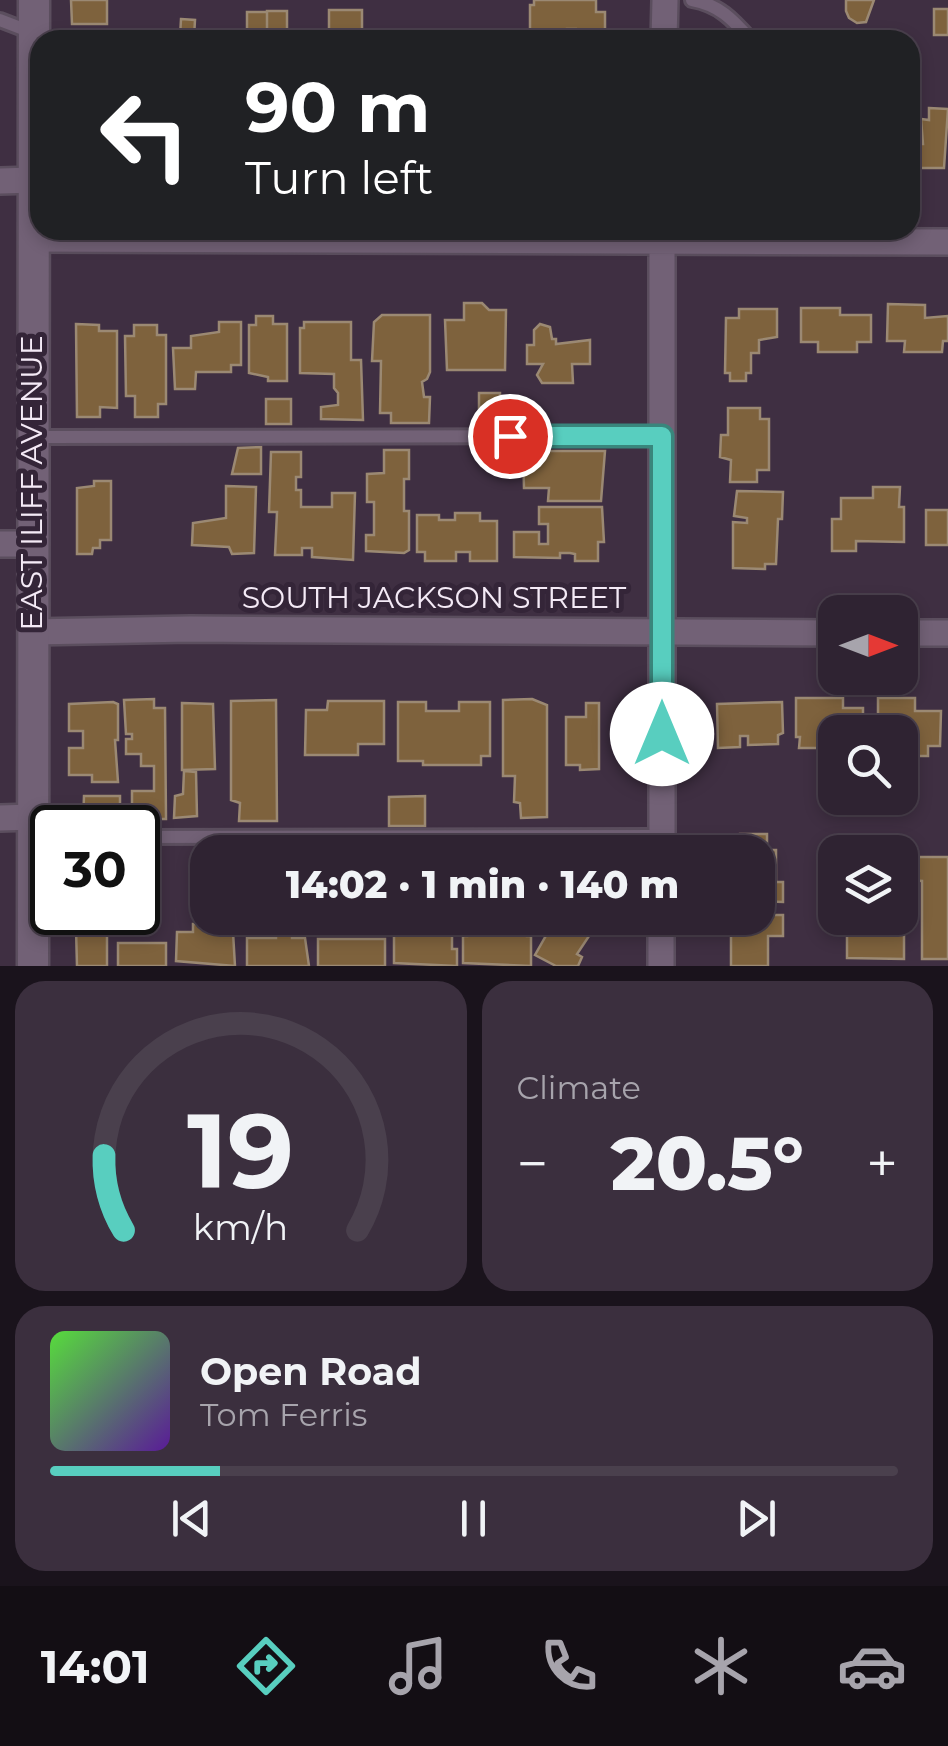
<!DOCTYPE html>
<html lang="en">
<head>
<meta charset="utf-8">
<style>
	:root { --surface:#2f2332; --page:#3b2f3e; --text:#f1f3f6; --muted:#a7a4ac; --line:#4a404d; --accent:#58cebf }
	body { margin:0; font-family:Montserrat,sans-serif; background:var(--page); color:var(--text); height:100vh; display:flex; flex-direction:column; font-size:38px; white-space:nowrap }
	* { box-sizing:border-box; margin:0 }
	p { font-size:32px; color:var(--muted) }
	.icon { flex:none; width:55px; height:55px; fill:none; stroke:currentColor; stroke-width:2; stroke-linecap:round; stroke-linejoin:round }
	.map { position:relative; height:966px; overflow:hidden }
	.sheet { display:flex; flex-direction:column; gap:15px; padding:15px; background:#1a131c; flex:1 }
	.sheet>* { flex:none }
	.top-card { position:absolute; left:30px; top:30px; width:890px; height:210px; border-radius:30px; box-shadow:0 5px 15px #0003,0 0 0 2px var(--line); background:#202124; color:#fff; overflow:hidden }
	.needle { width:65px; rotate:90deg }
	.controls { position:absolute; left:818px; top:595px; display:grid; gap:20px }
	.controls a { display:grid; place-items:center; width:100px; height:100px; border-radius:20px; background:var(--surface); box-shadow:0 5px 15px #0003,0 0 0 2px var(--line); font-size:50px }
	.speed { position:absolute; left:30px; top:805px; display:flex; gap:20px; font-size:50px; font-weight:700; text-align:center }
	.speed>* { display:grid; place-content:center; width:130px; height:130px; border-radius:50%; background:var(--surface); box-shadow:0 5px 15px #0003,0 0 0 2px var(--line); line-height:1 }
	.speed .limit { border:5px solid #111; border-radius:15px; background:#fff; color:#111 }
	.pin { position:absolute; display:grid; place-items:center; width:85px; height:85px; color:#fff; margin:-42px; border:5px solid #fff; border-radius:50%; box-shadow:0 2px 10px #0007 }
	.me { position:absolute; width:110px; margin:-55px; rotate:0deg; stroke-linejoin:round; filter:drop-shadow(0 0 8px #0008) }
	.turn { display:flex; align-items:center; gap:35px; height:210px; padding:0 50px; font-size:45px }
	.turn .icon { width:130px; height:130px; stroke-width:2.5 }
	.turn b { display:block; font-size:70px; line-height:85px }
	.big { font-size:75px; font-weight:800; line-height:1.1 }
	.sheet .widget { flex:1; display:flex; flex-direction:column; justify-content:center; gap:15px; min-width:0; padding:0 35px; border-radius:30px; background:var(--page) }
	.sheet .dial { align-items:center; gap:0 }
	.dial svg { height:260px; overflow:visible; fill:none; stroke:var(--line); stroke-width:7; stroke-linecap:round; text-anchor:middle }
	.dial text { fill:var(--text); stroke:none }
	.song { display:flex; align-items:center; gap:30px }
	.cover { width:120px; height:120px; border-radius:15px; background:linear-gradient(135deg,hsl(110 70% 55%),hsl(270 70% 35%)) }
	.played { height:10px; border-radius:5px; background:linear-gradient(90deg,var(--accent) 20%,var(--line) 20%) }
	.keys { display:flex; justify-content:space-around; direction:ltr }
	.heat { display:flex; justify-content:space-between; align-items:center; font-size:55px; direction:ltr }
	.sheet .tiles { flex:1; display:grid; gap:15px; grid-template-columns:1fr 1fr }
	.widget:last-child { grid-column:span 2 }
	.trip { position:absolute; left:190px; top:835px; width:585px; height:100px; border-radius:30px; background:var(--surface); box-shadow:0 5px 15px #0003,0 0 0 2px var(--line); font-weight:800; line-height:100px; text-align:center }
	.tab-bar { display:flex; height:160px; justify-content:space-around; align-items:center; background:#130e14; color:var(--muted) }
	.tab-bar .icon { width:70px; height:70px }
	.tab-bar .on { color:var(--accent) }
	.tab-bar b { font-size:45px; color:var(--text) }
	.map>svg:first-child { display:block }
	.building { fill:#7e623d; stroke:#9b8973; stroke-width:2.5 }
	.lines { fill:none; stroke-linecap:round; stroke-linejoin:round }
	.lane-casing { stroke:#5b4e5e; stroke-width:18 }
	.street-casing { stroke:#5b4e5e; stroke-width:30 }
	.secondary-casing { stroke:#5b4e5e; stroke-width:35 }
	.lane { stroke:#726176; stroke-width:12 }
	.street { stroke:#726176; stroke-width:25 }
	.secondary { stroke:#726176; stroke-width:30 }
	.route-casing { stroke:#39867c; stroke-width:25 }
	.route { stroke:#58cebf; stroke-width:18 }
	.labels { text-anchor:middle; stroke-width:10; stroke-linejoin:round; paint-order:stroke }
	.street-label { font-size:30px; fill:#f4eaf6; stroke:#342538 }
</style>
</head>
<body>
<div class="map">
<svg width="948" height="966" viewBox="0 0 948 966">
	<rect width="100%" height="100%" fill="#3f2f42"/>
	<path class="building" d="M 71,0 L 107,0 L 107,24 L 72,24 Z
		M 534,0 L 596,0 L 596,12 L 605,12 L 605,35 L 577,35 L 576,29 L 567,29 L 567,34 L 530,30 L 530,5 L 534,5 Z
		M 846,0 L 874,0 L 866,22 L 857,23 L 849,18 L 846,11 Z
		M 934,9 L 948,9 L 948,35 L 934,35 Z
		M 329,10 L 362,10 L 362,34 L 329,34 Z
		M 267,11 L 287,11 L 287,33 L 267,32 Z
		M 247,12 L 267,12 L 267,32 L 247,32 Z
		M 181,19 L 195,20 L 194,38 L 180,37 Z
		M 929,108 L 948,109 L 944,168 L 910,168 L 910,138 L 920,139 L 920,144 L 923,144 L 921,119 L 929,120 Z
		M 464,303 L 482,303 L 489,310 L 506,310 L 505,370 L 447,370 L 445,320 L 464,320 Z
		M 888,304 L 925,305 L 925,318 L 948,316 L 948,341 L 943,341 L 942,352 L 904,352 L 905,341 L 887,341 Z
		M 801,308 L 840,308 L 840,315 L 871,315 L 871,342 L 857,342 L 857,352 L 818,352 L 818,342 L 801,342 Z
		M 739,309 L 777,309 L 777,337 L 759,340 L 759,353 L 751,353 L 751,373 L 746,373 L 746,381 L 730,381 L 730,373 L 725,373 L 726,318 L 739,318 Z
		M 430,315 L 430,372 L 427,379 L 422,382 L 424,397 L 430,397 L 429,423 L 391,423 L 391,413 L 380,413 L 381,361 L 372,361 L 374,322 L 382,315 Z
		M 256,316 L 273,316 L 273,324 L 287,324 L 287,381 L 268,381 L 268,377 L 249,373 L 249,325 L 256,325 Z
		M 219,322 L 241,322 L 241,365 L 231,365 L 231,372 L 196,372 L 195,389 L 175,389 L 173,348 L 191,348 L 191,336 L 219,332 Z
		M 304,322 L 351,322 L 351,360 L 361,360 L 363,420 L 321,419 L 321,407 L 338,405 L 338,393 L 334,388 L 334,374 L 300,373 L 300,328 L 304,328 Z
		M 76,324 L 99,325 L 99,331 L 117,331 L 117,408 L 100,407 L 100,417 L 77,417 Z
		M 540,324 L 550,327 L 552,339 L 556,339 L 556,344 L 590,340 L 590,364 L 572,364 L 573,383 L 542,383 L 537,375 L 543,364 L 527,364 L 527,345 L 534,345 L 534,330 Z
		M 134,325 L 157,325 L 157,335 L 166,335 L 166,404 L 158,404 L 158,417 L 135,417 L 135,396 L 126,396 L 125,336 L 134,336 Z
		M 479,393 L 500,393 L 500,418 L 479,418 Z
		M 266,399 L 291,399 L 291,424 L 266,424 Z
		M 728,408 L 760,408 L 760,419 L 769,419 L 769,470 L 757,470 L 757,482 L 730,482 L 731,460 L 720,457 L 721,435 L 728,435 Z
		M 261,447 L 261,474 L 232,474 L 238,448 Z
		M 384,450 L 409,450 L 409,479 L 404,479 L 404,511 L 409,511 L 409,550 L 404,553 L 366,551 L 366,535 L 374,535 L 374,502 L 367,502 L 367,474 L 384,473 Z
		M 523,451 L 605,451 L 601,501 L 548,501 L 549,488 L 524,488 Z
		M 271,452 L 301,452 L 301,477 L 296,477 L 296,490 L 301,490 L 301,507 L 332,507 L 332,493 L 355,493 L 353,560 L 312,557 L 312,548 L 302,548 L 302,555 L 275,555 L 277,512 L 269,512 Z
		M 94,481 L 111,481 L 111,540 L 100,540 L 100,548 L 93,548 L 92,554 L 77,554 L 77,488 L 94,486 Z
		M 226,486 L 256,487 L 254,553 L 232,554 L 229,547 L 192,545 L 193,523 L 226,518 Z
		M 873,487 L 900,487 L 899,507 L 904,507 L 904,542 L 856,541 L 856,551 L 832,551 L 832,519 L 841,519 L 841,498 L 873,498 Z
		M 737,491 L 783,492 L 782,519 L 778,519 L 776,564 L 765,564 L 765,569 L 733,568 L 733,522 L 747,523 L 747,518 L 734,516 Z
		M 539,507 L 602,507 L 604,542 L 598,542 L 598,561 L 575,561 L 575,554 L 570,553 L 560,553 L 560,558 L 514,557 L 514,532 L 539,532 L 539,544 L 548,544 L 548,524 L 539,524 Z
		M 926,510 L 948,510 L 948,545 L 926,545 Z
		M 455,513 L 480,513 L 480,521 L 497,521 L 497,561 L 470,561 L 470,552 L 456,552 L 456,561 L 425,561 L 425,552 L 417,552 L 417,515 L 439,515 L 439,520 L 455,520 Z
		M 796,698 L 843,698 L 843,708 L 863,708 L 863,732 L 835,732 L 832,748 L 799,748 L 800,737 L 796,737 Z
		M 878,698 L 915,698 L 915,711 L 941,711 L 940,746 L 928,746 L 928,756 L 901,756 L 900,732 L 878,732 Z
		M 154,699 L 154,708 L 165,708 L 166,819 L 132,819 L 132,791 L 154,791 L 154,766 L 141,766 L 141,754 L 126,754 L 126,739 L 132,739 L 132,734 L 126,734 L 124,700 Z
		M 532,699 L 547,705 L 547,817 L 521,818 L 520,803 L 514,802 L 515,776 L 503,776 L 503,700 Z
		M 276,700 L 277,821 L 239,821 L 240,803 L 231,800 L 231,701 Z
		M 328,701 L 384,701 L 384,744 L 358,744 L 358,755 L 305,755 L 306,710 L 327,710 Z
		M 113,702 L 118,704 L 118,740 L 115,740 L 118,782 L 92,782 L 92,775 L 69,775 L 69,748 L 83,748 L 83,731 L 69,731 L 69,704 Z
		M 398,702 L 426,702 L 426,711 L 459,711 L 459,702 L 490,702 L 490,756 L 481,756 L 481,765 L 423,765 L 423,761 L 398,761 Z
		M 782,702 L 783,733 L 778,735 L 778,744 L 748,745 L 748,736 L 740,736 L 740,747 L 718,748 L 717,704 Z
		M 182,703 L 213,704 L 215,769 L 182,770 Z
		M 586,703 L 599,703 L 599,769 L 580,770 L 580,765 L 566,765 L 566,717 L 586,717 Z
		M 184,771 L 196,772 L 197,816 L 174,818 L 175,796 L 183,794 Z
		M 84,796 L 120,796 L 120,823 L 83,823 Z
		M 425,796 L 425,826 L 389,826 L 389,797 Z
		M 740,834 L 767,834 L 767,850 L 776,850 L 776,882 L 783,882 L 783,902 L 758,901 L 758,852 L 739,852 Z
		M 900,857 L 948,857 L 948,959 L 922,959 L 922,881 L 909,880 L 904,883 L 904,959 L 847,958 L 847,918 L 900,918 Z
		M 762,915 L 783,915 L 783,936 L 768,936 L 768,966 L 731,966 L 731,918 Z
		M 422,918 L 437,918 L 437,932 L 452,932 L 452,949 L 457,949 L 457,966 L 394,963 L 394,933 L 422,933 Z
		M 556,918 L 601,918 L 577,954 L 582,957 L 578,966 L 556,966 L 535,955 Z
		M 193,924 L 214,924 L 214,932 L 233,932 L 235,966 L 176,961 L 177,932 L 193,932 Z
		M 94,925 L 107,928 L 107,966 L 77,966 L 76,929 L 94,929 Z
		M 467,925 L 527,925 L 527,936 L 531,936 L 531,966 L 463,963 L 463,936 L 467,936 Z
		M 276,930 L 292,930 L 292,938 L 305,938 L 309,966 L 247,966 L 247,938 L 276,938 Z
		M 318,939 L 385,939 L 385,966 L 318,966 Z
		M 118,943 L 166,943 L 166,966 L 118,966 Z"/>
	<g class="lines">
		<defs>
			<path id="lane" d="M 692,0 C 720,5 733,20 751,40
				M 0,20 L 52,40
				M 34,437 L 662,436
				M 138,837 L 662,836"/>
			<path id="street" d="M 664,40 L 665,0
				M 0,181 L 33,180
				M 33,239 L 948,242
				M 0,544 L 32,544
				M 32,632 L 190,629 L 835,633
				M 900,633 L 948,633
				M 0,818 L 32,817
				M 662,852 L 662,230
				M 661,966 L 661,918"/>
			<path id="secondary" d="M 33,966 L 34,0"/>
		</defs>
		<use href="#lane" class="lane-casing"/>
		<use href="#street" class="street-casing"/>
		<use href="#secondary" class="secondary-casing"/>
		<use href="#lane" class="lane"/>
		<use href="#street" class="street"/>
		<use href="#secondary" class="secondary"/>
	</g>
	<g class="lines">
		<defs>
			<path id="route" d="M 510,436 L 662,436 L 662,734"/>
		</defs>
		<use href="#route" class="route-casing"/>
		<use href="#route" class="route"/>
	</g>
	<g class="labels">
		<g class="street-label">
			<text transform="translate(32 483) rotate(-90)" y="10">EAST ILIFF AVENUE</text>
			<text x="434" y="608">SOUTH JACKSON STREET</text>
		</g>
	</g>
</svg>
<div class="controls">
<a><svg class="needle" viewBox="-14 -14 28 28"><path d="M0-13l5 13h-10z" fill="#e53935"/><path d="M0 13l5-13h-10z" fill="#a7a4ac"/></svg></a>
<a><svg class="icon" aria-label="search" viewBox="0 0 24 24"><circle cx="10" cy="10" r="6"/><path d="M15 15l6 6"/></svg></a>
<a><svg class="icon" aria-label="layers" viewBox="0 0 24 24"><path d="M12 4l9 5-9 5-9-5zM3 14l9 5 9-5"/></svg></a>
</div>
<div class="speed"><div class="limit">30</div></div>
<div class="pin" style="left:510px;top:436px;background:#d93025"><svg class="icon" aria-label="arrive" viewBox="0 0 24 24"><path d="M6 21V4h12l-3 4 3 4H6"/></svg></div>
<svg class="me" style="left:662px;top:734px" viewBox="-20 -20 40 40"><circle r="19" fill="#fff"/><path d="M0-13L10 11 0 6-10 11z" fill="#58cebf"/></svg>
<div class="trip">14:02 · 1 min · 140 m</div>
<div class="top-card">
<div class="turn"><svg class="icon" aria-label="left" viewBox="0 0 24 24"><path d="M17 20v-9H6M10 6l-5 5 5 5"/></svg><div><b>90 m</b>Turn left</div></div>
</div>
</div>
<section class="sheet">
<div class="tiles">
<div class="widget dial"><svg viewBox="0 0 100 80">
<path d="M14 69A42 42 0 1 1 86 69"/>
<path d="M14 69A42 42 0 0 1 8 46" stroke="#58cebf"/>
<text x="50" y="56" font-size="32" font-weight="700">19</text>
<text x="50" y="72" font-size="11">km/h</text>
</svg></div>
<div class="widget"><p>Climate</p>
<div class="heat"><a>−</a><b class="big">20.5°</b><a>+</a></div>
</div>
<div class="widget">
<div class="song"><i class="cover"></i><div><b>Open Road</b><p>Tom Ferris</p></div></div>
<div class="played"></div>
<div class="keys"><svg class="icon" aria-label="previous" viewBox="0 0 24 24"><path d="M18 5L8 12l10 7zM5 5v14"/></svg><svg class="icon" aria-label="pause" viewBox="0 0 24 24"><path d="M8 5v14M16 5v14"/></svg><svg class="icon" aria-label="next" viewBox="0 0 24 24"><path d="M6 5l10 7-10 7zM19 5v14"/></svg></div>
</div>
</div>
</section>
<nav class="tab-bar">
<b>14:01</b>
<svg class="icon on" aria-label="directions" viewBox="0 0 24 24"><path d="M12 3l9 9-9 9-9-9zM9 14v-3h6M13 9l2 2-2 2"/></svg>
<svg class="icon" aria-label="music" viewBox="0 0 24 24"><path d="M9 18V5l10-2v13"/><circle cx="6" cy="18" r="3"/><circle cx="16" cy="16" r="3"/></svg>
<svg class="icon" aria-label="phone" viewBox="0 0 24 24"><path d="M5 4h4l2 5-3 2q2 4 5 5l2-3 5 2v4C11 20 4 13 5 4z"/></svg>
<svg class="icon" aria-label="climate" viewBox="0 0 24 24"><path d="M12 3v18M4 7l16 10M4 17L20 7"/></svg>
<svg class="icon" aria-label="car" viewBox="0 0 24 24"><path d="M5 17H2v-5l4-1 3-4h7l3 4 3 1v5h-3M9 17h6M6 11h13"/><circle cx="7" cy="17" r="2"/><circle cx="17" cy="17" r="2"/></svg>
</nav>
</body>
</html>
